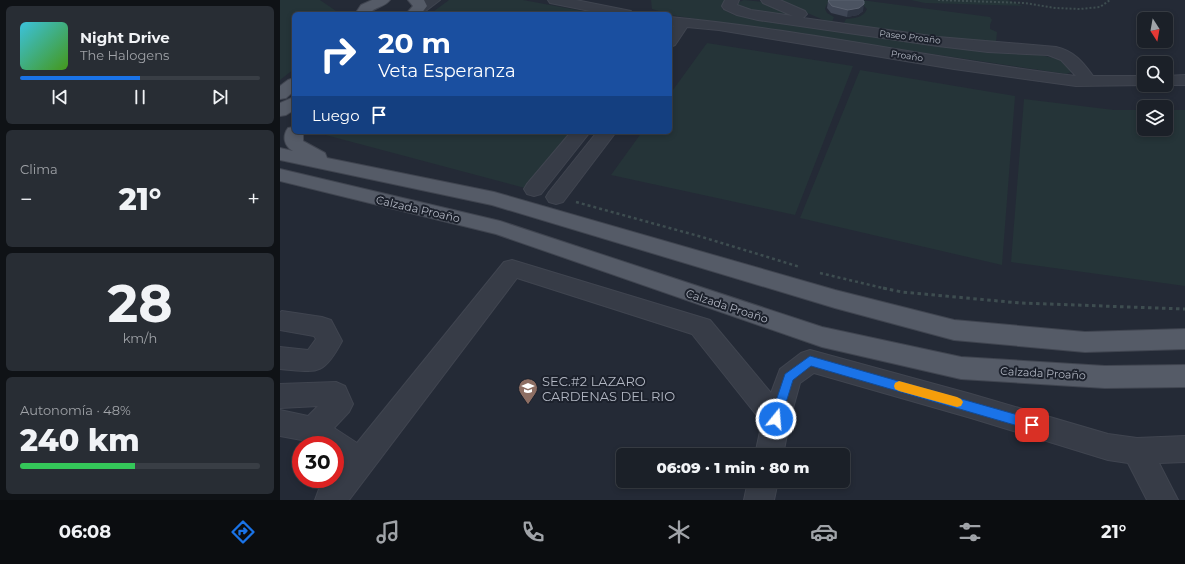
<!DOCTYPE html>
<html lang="es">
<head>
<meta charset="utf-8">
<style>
	:root { --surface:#1b2028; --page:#282d34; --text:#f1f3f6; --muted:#a0a3a8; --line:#393e45; --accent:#1a73e8 }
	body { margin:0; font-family:Montserrat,sans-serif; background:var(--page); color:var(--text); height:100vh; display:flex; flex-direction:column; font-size:15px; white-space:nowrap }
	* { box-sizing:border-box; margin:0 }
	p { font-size:13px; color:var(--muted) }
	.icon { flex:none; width:22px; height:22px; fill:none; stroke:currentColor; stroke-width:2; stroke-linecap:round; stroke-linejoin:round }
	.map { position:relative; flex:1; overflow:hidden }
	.side { display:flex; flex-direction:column; gap:6px; padding:6px; background:#0f1216; width:280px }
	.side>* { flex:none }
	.banner { position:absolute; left:12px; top:12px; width:380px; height:122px; border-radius:6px; box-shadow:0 2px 6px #0003,0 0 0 1px var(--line); background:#1a4fa0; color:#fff; overflow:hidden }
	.needle { width:26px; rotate:169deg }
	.controls { position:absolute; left:857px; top:12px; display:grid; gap:8px }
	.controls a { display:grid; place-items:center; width:36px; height:36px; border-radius:6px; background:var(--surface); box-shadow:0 2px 6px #0003,0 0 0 1px var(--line); font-size:20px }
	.speed { position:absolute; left:12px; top:436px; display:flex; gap:8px; font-size:20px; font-weight:700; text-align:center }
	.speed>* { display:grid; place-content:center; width:52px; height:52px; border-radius:50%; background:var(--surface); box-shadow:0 2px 6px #0003,0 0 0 1px var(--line); line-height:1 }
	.speed .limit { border:6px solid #d22; background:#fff; color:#111 }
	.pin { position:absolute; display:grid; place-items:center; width:34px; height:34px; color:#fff; margin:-17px; border-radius:8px; box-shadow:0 2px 6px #0006 }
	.me { position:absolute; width:44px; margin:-22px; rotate:17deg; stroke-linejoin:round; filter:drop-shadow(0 0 3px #0008) }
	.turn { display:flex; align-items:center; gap:14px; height:84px; padding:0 20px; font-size:18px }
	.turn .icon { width:52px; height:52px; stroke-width:2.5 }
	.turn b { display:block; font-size:28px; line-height:34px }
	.then { display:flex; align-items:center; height:38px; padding:0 20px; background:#0003; gap:8px; font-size:15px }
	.big { font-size:30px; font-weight:800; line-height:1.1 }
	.side .tile { flex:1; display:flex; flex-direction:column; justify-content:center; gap:6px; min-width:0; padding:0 14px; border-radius:6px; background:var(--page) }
	.side .dial { align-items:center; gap:0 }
	.dial b { font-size:52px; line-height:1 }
	.song { display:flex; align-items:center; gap:12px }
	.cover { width:48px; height:48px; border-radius:6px; background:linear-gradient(135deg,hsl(190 70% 55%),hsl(100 70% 35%)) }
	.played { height:4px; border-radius:2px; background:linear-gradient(90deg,var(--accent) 50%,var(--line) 50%) }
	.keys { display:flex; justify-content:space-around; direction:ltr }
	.heat { display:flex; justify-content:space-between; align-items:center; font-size:22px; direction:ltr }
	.charge { height:6px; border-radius:3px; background:linear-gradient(90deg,#34c759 48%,var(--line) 0) }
	.trip { position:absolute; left:336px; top:448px; width:234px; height:40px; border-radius:6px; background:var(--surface); box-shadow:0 2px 6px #0003,0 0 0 1px var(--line); font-weight:800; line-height:40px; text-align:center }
	.dock { display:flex; height:64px; justify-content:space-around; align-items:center; background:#0b0d10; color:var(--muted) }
	.dock .icon { width:28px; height:28px }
	.dock .current { color:var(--accent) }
	.dock b { font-size:18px; color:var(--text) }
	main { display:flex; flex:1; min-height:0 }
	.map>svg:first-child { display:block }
	.green { fill:#253438 }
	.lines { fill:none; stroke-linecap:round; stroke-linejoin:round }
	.minor-casing { stroke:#404550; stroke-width:2 }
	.major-casing { stroke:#404550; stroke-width:2 }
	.path-far2 { stroke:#3e4d50; stroke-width:2; stroke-dasharray:2 2; stroke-linecap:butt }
	.path-far1 { stroke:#3e4d50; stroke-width:2.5; stroke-dasharray:3 3; stroke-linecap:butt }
	.path { stroke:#3e4d50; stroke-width:3; stroke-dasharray:3.5 3.5; stroke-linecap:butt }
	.minor { fill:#373c47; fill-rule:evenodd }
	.major { fill:#555b67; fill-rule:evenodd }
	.wall { fill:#3f4655 }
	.shaded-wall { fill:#2f3644 }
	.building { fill:#4b5361; stroke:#5b6270 }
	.route { fill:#1a73e8; stroke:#114b97 }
	.slow { fill:#f59e0b }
	.labels { text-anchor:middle; stroke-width:4; stroke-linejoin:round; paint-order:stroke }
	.far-street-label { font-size:9px; fill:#b2b7c3; stroke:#1c212c }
	.street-label { font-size:11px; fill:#b2b7c3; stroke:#1c212c }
	.near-poi-label { font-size:13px; fill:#b2b7c3; stroke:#1c212c; text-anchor:start }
</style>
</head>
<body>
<main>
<section class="side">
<div class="tile">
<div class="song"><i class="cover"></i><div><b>Night Drive</b><p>The Halogens</p></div></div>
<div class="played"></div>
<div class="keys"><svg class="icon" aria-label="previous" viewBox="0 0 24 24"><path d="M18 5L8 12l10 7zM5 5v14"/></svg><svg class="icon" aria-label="pause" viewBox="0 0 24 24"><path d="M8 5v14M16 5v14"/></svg><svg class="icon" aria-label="next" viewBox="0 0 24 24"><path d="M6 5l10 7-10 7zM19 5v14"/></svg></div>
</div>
<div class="tile"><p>Clima</p>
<div class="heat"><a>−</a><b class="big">21°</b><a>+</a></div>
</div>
<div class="tile dial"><b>28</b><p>km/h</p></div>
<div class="tile"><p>Autonomía · 48%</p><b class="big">240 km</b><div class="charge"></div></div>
</section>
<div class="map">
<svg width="905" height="500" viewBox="0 0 905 500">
	<rect width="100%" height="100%" fill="#242a36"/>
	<path class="green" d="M 0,0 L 40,0 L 59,13 L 59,14 L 14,14 L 14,69 L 0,80 Z
		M 169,0 L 243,0 L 319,14 L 150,14 Z
		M 371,0 L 445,0 L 442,9 L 454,15 L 638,43 L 761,55 L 781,60 L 792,72 L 786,74 L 390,15 L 390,14 L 372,9 Z
		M 464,0 L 484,2 L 512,15 L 509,17 L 479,13 L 455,7 L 456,3 Z
		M 497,0 L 556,0 L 547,4 L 545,9 L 547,13 L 554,17 L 552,22 L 546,21 Z
		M 581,0 L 710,17 L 712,20 L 710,25 L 710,29 L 717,32 L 716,42 L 686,41 L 563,25 L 566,19 C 575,18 583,18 587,9 L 581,3 Z
		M 631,0 L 728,0 L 743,6 L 645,3 Z
		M 427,43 L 573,66 L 515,215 L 331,175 L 362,132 L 390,132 L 390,94 Z
		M 580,70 L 735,96 L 722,265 L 520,218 Z
		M 744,99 L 834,110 L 864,110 L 864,129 L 886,129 L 886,110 L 905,110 L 905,286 L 731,262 Z
		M 40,132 L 295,132 L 245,188 L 42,134 Z"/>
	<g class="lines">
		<defs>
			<path id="minor" d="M 144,0 L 160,0 L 143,13 L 133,13 L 131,10 Z
				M 268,0 L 296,0 L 351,11 L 353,14 L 325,14 L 270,3 Z
				M 445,0 L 459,0 L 457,5 L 471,10 L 513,16 L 483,3 L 481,0 L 500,0 L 525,11 L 527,14 L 523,18 L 658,37 L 776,47 C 794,51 803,62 813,76 L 864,76 L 864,85 L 868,85 L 796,86 L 674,69 L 439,30 L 407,27 L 395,45 L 390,47 L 390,31 L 394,26 L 390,25 L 390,17 C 526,30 660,60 796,76 L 781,60 L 768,55 L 708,52 L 658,46 L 478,20 L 457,15 L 444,9 L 442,6 Z
				M 905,75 L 905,85 L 882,85 L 886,85 L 886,76 Z
				M 291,132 L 310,132 L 261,194 L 254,196 L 247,194 L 244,189 L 247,184 Z
				M 317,132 L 336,132 L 283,202 L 276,204 L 269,202 L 266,197 L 269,192 Z
				M 232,260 L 430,320 L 491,393 L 500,369 L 521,353 L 530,350 L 691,394 L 828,434 L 857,438 L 905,436 L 905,462 L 879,463 L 898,500 L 867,500 L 848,463 L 828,460 L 691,418 L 534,373 L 520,383 L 510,419 L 503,455 L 475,455 L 482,422 L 412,334 L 237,278 L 69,500 L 35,500 L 39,489 L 48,479 L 55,479 L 55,470 L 60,464 L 55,460 L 55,445 L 32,445 L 27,441 L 0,436 L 0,410 L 28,416 L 38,406 L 0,408 L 0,384 L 56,382 L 65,386 L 73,404 L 69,412 L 54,428 L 77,443 L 224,262 Z
				M 2,311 L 42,317 L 51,320 L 62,341 C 43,377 37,372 0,369 L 0,347 L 28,350 L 36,339 L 34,336 L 0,330 L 0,312 Z
				M 468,481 L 498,481 L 494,500 L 464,500 Z"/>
			<path id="major" d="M 92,0 L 110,0 C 105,7 94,7 89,14 L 75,14 L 81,5 Z
				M 128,0 L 144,0 L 147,6 L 141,14 L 126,14 L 133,6 Z
				M 14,78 L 14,91 L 6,98 L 0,99 L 0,86 L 8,80 Z
				M 14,97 L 14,110 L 6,115 L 0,116 L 0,103 Z
				M 14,127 L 14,132 L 23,132 L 23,141 L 45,153 L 47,158 L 214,192 L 555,290 L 674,320 L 805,332 L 905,329 L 905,349 L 805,352 L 674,340 L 555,308 L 212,205 L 0,160 L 0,148 L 13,151 C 4,146 2,136 8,128 Z
				M 0,169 L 220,221 L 542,327 L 681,357 L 825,366 L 905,365 L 905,387 L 825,388 L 681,379 L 542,347 L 216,234 L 0,181 Z"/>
		</defs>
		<use href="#minor" class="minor-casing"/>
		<use href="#major" class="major-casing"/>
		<path class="path-far2" d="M 658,0 L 745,3 L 775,8 L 800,9 L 820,7 L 830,0"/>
		<path class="path-far1" d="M 296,202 L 422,237 L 520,267
			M 540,273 L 607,289"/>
		<path class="path" d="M 603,288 L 622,292 L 740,303 L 905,309"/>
		<use href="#minor" class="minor"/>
		<use href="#major" class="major"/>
	</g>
	<path class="wall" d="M 548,1 L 583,11 L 578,15 L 567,17 L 551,13 L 547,8 Z"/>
	<path class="shaded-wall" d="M 584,4 L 583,11 L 578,15 L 567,17 L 568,10 Z"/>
	<path class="building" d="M 549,0 L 582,0 L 584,1 L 584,4 L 579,8 L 568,10 L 552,6 L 548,1 Z"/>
	<path class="route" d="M 530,356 L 752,419 L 756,421 L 758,425 L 756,428 L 752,430 L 531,366 L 513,380 L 500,422 L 496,424 L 492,422 L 490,419 L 505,374 Z"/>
	<path class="slow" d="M 619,381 L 677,397 L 681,399 L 683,402 L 681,406 L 677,407 L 619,391 L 615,389 L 614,386 L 615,383 Z"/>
	<defs>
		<symbol id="school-pin" viewBox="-11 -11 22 30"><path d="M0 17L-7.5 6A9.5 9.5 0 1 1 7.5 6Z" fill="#8d6e63" stroke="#1c212c"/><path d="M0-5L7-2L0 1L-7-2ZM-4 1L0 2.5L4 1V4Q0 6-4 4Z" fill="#fff"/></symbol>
	</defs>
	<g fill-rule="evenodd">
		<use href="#school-pin" x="237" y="377" width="22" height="30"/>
	</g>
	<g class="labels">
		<g class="far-street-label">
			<text transform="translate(630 37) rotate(7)" y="3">Paseo Proaño</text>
			<text transform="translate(627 56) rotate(9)" y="3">Proaño</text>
		</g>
		<g class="street-label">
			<text transform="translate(138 209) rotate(13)" y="4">Calzada Proaño</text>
			<text transform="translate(447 306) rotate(18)" y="4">Calzada Proaño</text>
			<text transform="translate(763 373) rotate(3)" y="4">Calzada Proaño</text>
		</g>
		<g class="near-poi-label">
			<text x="262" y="386">SEC.#2 LAZARO<tspan x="262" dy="15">CARDENAS DEL RIO</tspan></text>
		</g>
	</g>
</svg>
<div class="controls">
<a><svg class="needle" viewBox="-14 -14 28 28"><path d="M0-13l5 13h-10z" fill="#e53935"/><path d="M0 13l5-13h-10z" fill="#a0a3a8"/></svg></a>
<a><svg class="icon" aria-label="search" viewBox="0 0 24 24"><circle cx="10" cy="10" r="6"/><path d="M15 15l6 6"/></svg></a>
<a><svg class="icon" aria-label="layers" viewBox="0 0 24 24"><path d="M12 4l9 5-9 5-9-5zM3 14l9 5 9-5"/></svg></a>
</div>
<div class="speed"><div class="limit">30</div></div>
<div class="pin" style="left:752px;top:425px;background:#d93025"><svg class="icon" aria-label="arrive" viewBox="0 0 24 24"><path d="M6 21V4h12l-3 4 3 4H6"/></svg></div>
<svg class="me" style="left:496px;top:419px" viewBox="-20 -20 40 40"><circle r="17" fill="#1a73e8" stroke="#fff" stroke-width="3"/><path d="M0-11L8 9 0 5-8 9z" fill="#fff"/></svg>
<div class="trip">06:09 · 1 min · 80 m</div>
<div class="banner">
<div class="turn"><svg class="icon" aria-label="right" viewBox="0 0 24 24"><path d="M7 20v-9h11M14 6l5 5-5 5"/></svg><div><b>20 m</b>Veta Esperanza</div></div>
<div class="then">Luego<svg class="icon" aria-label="arrive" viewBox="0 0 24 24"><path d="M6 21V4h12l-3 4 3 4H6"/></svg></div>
</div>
</div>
</main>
<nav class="dock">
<b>06:08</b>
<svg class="icon current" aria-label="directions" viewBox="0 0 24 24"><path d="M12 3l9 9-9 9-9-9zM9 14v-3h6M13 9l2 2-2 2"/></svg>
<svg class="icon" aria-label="music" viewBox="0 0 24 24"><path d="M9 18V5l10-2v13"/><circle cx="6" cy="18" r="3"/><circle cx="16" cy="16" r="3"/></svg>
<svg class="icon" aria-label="phone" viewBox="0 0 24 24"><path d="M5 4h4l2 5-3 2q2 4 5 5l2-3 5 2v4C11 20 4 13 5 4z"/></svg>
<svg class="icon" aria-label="climate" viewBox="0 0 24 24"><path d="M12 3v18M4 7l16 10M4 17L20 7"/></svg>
<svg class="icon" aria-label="car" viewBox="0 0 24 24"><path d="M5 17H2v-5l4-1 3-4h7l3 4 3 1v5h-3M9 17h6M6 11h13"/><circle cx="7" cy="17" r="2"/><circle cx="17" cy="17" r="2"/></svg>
<svg class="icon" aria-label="filters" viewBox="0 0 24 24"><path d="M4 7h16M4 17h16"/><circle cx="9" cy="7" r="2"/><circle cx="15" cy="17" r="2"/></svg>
<b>21°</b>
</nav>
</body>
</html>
